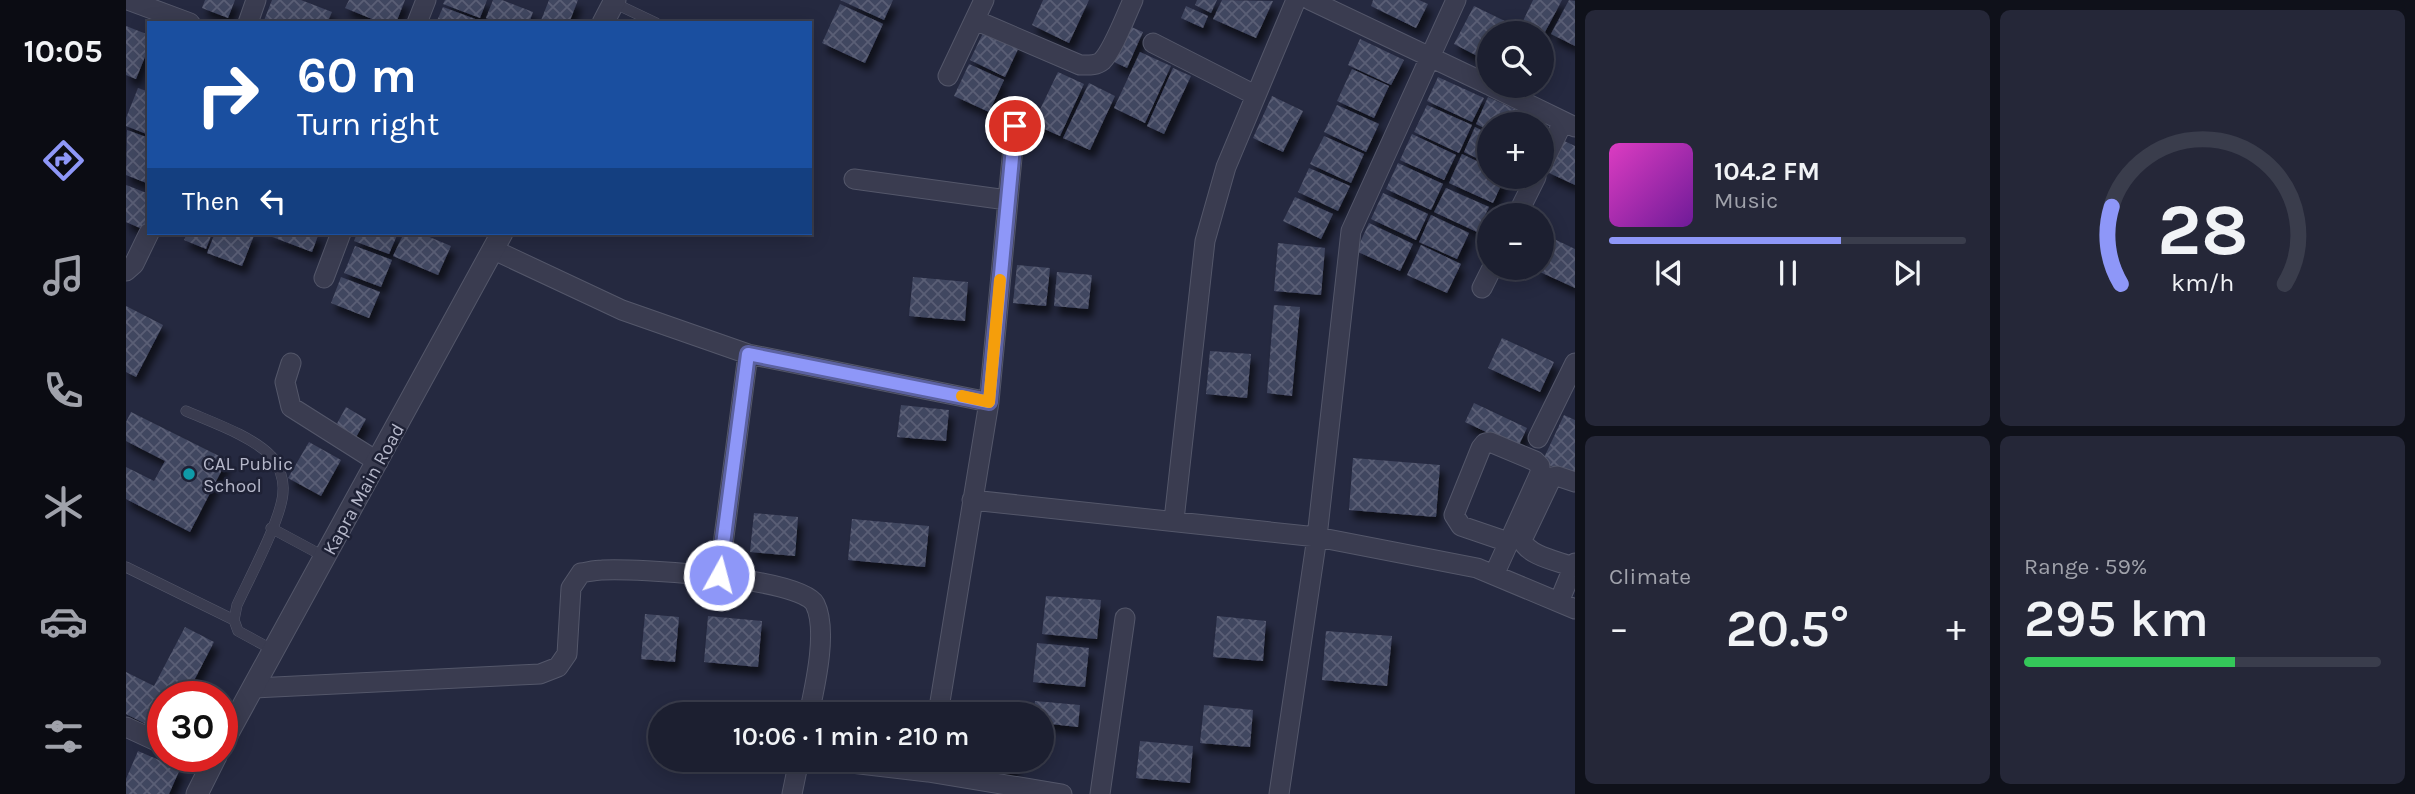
<!DOCTYPE html>
<html lang="en">
<head>
<meta charset="utf-8">
<style>
	:root { --surface:#1c1f30; --page:#252738; --text:#f1f3f6; --muted:#a0a2ab; --line:#3a3d4c; --accent:#8e97f8 }
	body { margin:0; font-family:Karla,sans-serif; background:var(--page); color:var(--text); height:100vh; display:flex; flex-direction:column; font-size:26px; white-space:nowrap }
	* { box-sizing:border-box; margin:0 }
	p { font-size:23px; color:var(--muted) }
	.icon { flex:none; width:38px; height:38px; fill:none; stroke:currentColor; stroke-width:2; stroke-linecap:round; stroke-linejoin:round }
	.map { position:relative; flex:1; overflow:hidden }
	.details { display:flex; flex-direction:column; gap:10px; padding:10px; background:#0f111a; width:840px }
	.details>* { flex:none }
	.top-card { position:absolute; left:21px; top:21px; width:665px; height:214px; border-radius:0px; box-shadow:0 4px 18px #0003,0 0 0 2px var(--line); background:#1a4fa0; color:#fff; overflow:hidden }
	.buttons { position:absolute; left:1351px; top:21px; display:grid; gap:14px }
	.buttons a { display:grid; place-items:center; width:77px; height:77px; border-radius:50%; background:var(--surface); box-shadow:0 4px 18px #0003,0 0 0 2px var(--line); font-size:35px }
	.speed { position:absolute; left:21px; top:681px; display:flex; gap:14px; font-size:35px; font-weight:700; text-align:center }
	.speed>* { display:grid; place-content:center; width:91px; height:91px; border-radius:50%; background:var(--surface); box-shadow:0 4px 18px #0003,0 0 0 2px var(--line); line-height:1 }
	.speed .limit { border:10px solid #d22; background:#fff; color:#111 }
	.pin { position:absolute; display:grid; place-items:center; width:60px; height:60px; color:#fff; margin:-30px; border:4px solid #fff; border-radius:50%; box-shadow:0 2px 7px #0007 }
	.me { position:absolute; width:77px; margin:-38px; rotate:7deg; stroke-linejoin:round; filter:drop-shadow(0 0 5px #0008) }
	.turn { display:flex; align-items:center; gap:24px; height:147px; padding:0 35px; font-size:32px }
	.turn .icon { width:91px; height:91px; stroke-width:2.5 }
	.turn b { display:block; font-size:49px; line-height:60px }
	.then { display:flex; align-items:center; height:66px; padding:0 35px; background:#0003; gap:14px; font-size:26px }
	.big { font-size:52px; font-weight:600; line-height:1.1 }
	.details .widget { flex:1; display:flex; flex-direction:column; justify-content:center; gap:10px; min-width:0; padding:0 24px; border-radius:10px; background:var(--page) }
	.details .dial { align-items:center; gap:0 }
	.dial svg { height:182px; overflow:visible; fill:none; stroke:var(--line); stroke-width:7; stroke-linecap:round; text-anchor:middle }
	.dial text { fill:var(--text); stroke:none }
	.song { display:flex; align-items:center; gap:21px }
	.cover { width:84px; height:84px; border-radius:10px; background:linear-gradient(135deg,hsl(310 70% 55%),hsl(280 70% 35%)) }
	.played { height:7px; border-radius:4px; background:linear-gradient(90deg,var(--accent) 65%,var(--line) 65%) }
	.keys { display:flex; justify-content:space-around; direction:ltr }
	.heat { display:flex; justify-content:space-between; align-items:center; font-size:38px; direction:ltr }
	.charge { height:10px; border-radius:5px; background:linear-gradient(90deg,#34c759 59%,var(--line) 0) }
	.details .tiles { flex:1; display:grid; gap:10px; grid-template-columns:repeat(2,1fr) }
	.trip { position:absolute; left:522px; top:702px; width:406px; height:70px; border-radius:35px; background:var(--surface); box-shadow:0 4px 18px #0003,0 0 0 2px var(--line); font-weight:600; line-height:70px; text-align:center }
	main { display:flex; flex:1; min-height:0 }
	.menu { display:flex; flex-direction:column; width:126px; justify-content:space-around; align-items:center; background:#0b0c13; color:var(--muted) }
	.menu .icon { width:49px; height:49px }
	.menu .on { color:var(--accent) }
	.menu b { font-size:32px; color:var(--text) }
	.map>svg:first-child { display:block }
	.building { fill:url(#building-cross-hatch); filter:url(#shadow) }
	.lines { fill:none; stroke-linecap:round; stroke-linejoin:round }
	.service-casing { stroke:#54576a; stroke-width:11 }
	.minor-casing { stroke:#54576a; stroke-width:21 }
	.tertiary-casing { stroke:#54576a; stroke-width:23 }
	.service { stroke:#3a3c50; stroke-width:10 }
	.minor { stroke:#3a3c50; stroke-width:19 }
	.tertiary { stroke:#3a3c50; stroke-width:21 }
	.route-casing { stroke:#5c62a1; stroke-width:18 }
	.route { stroke:#8e97f8; stroke-width:12 }
	.slow { stroke:#f59e0b; stroke-width:12 }
	.culture-dot { fill:#0f9aa8; stroke:#1e2135; stroke-width:2.5 }
	.labels { text-anchor:middle; stroke-width:5; stroke-linejoin:round; paint-order:stroke }
	.poi-label { font-size:19px; fill:#b6b8ca; stroke:#1e2135; text-anchor:start }
	.street-label { font-size:19px; fill:#b6b8ca; stroke:#1e2135 }
</style>
</head>
<body>
<main>
<nav class="menu">
<b>10:05</b>
<svg class="icon on" aria-label="directions" viewBox="0 0 24 24"><path d="M12 3l9 9-9 9-9-9zM9 14v-3h6M13 9l2 2-2 2"/></svg>
<svg class="icon" aria-label="music" viewBox="0 0 24 24"><path d="M9 18V5l10-2v13"/><circle cx="6" cy="18" r="3"/><circle cx="16" cy="16" r="3"/></svg>
<svg class="icon" aria-label="phone" viewBox="0 0 24 24"><path d="M5 4h4l2 5-3 2q2 4 5 5l2-3 5 2v4C11 20 4 13 5 4z"/></svg>
<svg class="icon" aria-label="climate" viewBox="0 0 24 24"><path d="M12 3v18M4 7l16 10M4 17L20 7"/></svg>
<svg class="icon" aria-label="car" viewBox="0 0 24 24"><path d="M5 17H2v-5l4-1 3-4h7l3 4 3 1v5h-3M9 17h6M6 11h13"/><circle cx="7" cy="17" r="2"/><circle cx="17" cy="17" r="2"/></svg>
<svg class="icon" aria-label="filters" viewBox="0 0 24 24"><path d="M4 7h16M4 17h16"/><circle cx="9" cy="7" r="2"/><circle cx="15" cy="17" r="2"/></svg>
</nav>
<div class="map">
<svg width="1449" height="794" viewBox="0 0 1449 794">
	<defs>
		<pattern id="building-cross-hatch" width="8" height="8" patternUnits="userSpaceOnUse" patternTransform="scale(1.75)"><rect width="8" height="8" fill="#414660"/><path d="M0 0l8 8M0 8l8-8" fill="none" stroke="#5a5f75"/></pattern>
		<filter id="shadow"><feDropShadow dx="4.5" dy="8" stdDeviation="3.5" flood-color="#0009"/></filter>
	</defs>
	<rect width="100%" height="100%" fill="#252940"/>
	<path class="building" d="M 79,0 L 109,0 L 102,18 L 76,8 Z
		M 146,0 L 175,0 L 206,12 L 201,23 L 137,23 Z
		M 223,0 L 279,0 L 270,23 L 256,23 L 219,8 Z
		M 319,0 L 361,0 L 354,18 L 317,4 Z
		M 367,0 L 376,0 L 407,12 L 403,23 L 371,23 L 360,18 Z
		M 423,0 L 452,0 L 443,23 L 414,23 Z
		M 714,0 L 767,0 L 758,20 Z
		M 917,0 L 963,0 L 943,43 L 906,25 Z
		M 1071,0 L 1091,0 L 1085,13 L 1069,5 Z
		M 1096,0 L 1147,1 L 1130,38 L 1087,19 Z
		M 1247,0 L 1293,0 L 1302,4 L 1290,28 L 1245,6 Z
		M 1407,0 L 1436,0 L 1419,32 L 1397,21 Z
		M 1443,0 L 1449,1 L 1449,46 L 1425,34 Z
		M 714,4 L 757,24 L 739,63 L 696,43 Z
		M 1060,6 L 1082,16 L 1077,28 L 1055,18 Z
		M 1348,6 L 1389,26 L 1385,33 L 1363,33 L 1363,62 L 1328,44 Z
		M 317,7 L 352,20 L 351,23 L 310,23 Z
		M 0,26 L 23,35 L 23,47 L 10,79 L 0,75 Z
		M 1003,26 L 1017,32 L 1001,68 L 986,61 Z
		M 859,29 L 894,45 L 879,77 L 844,60 Z
		M 1234,39 L 1278,60 L 1265,85 L 1222,65 Z
		M 1014,52 L 1045,66 L 1019,123 L 988,108 Z
		M 843,64 L 878,80 L 863,112 L 828,96 Z
		M 1047,68 L 1065,76 L 1038,134 L 1021,126 Z
		M 1226,69 L 1263,86 L 1248,118 L 1211,101 Z
		M 932,72 L 958,84 L 934,136 L 907,124 Z
		M 1312,77 L 1358,98 L 1346,122 L 1301,101 Z
		M 963,83 L 989,96 L 964,150 L 937,138 Z
		M 12,88 L 23,92 L 23,135 L 0,126 L 0,118 Z
		M 1146,96 L 1177,111 L 1157,152 L 1127,138 Z
		M 1362,97 L 1406,117 L 1403,124 L 1363,124 L 1363,130 L 1350,124 Z
		M 1211,105 L 1253,124 L 1240,152 L 1198,132 Z
		M 1301,105 L 1346,125 L 1333,153 L 1288,132 Z
		M 1349,127 L 1363,134 L 1363,164 L 1338,152 Z
		M 1,130 L 23,138 L 23,184 L 0,175 Z
		M 1286,134 L 1330,155 L 1318,180 L 1274,160 Z
		M 1198,136 L 1238,154 L 1225,183 L 1184,164 Z
		M 1436,140 L 1449,146 L 1449,185 L 1421,172 Z
		M 1336,154 L 1363,167 L 1363,177 L 1379,177 L 1367,203 L 1323,183 Z
		M 1272,163 L 1317,184 L 1305,210 L 1260,189 Z
		M 1183,168 L 1224,186 L 1212,211 L 1172,192 Z
		M 0,185 L 23,194 L 21,231 L 0,222 Z
		M 1320,188 L 1363,207 L 1351,232 L 1308,212 Z
		M 1257,193 L 1302,214 L 1290,240 L 1245,219 Z
		M 1169,197 L 1207,214 L 1195,239 L 1157,221 Z
		M 1305,215 L 1343,233 L 1331,259 L 1293,242 Z
		M 1243,223 L 1287,244 L 1274,271 L 1230,251 Z
		M 61,233 L 86,233 L 80,249 L 58,240 Z
		M 89,233 L 129,233 L 116,266 L 81,253 Z
		M 136,233 L 193,233 L 186,252 Z
		M 231,233 L 272,233 L 263,254 L 228,241 Z
		M 278,233 L 294,233 L 325,246 L 312,275 L 267,256 Z
		M 1428,239 L 1449,249 L 1449,288 L 1412,271 Z
		M 1152,243 L 1199,248 L 1195,295 L 1148,291 Z
		M 1295,245 L 1335,264 L 1321,293 L 1281,275 Z
		M 229,246 L 266,260 L 255,287 L 218,273 Z
		M 891,265 L 924,268 L 920,306 L 887,303 Z
		M 931,272 L 966,275 L 962,309 L 928,306 Z
		M 215,277 L 254,292 L 243,318 L 205,303 Z
		M 787,277 L 842,282 L 839,321 L 783,316 Z
		M 1148,305 L 1174,307 L 1166,396 L 1141,393 Z
		M 0,306 L 37,325 L 10,377 L 0,372 Z
		M 1376,338 L 1428,362 L 1414,392 L 1362,368 Z
		M 1084,351 L 1125,354 L 1121,398 L 1080,394 Z
		M 1348,403 L 1401,428 L 1392,447 L 1339,422 Z
		M 775,405 L 823,410 L 820,441 L 771,437 Z
		M 220,407 L 240,419 L 228,441 L 208,429 Z
		M 5,412 L 101,460 L 64,532 L 0,499 L 0,467 L 28,481 L 39,461 L 0,441 L 0,422 Z
		M 1438,415 L 1449,420 L 1449,477 L 1416,462 Z
		M 183,442 L 215,460 L 195,496 L 162,478 Z
		M 1227,458 L 1314,465 L 1310,517 L 1223,510 Z
		M 628,513 L 672,517 L 669,556 L 624,552 Z
		M 726,519 L 803,526 L 799,567 L 722,560 Z
		M 920,596 L 975,600 L 971,639 L 916,634 Z
		M 519,614 L 553,617 L 549,662 L 515,659 Z
		M 582,616 L 636,621 L 632,667 L 578,662 Z
		M 1091,616 L 1140,621 L 1137,661 L 1087,657 Z
		M 59,627 L 88,642 L 60,696 L 37,696 L 37,733 L 0,714 L 0,672 L 28,686 Z
		M 1200,631 L 1266,636 L 1261,686 L 1196,680 Z
		M 911,643 L 963,648 L 959,687 L 907,682 Z
		M 909,701 L 954,705 L 952,727 L 915,723 L 915,714 L 908,714 Z
		M 1078,705 L 1127,710 L 1124,747 L 1074,743 Z
		M 1014,741 L 1067,746 L 1064,783 L 1010,778 Z
		M 12,751 L 54,769 L 43,794 L 0,794 L 0,779 Z
		M 831,760 L 889,760 L 888,772 L 830,767 Z"/>
	<g class="lines">
		<defs>
			<path id="service" d="M 488,3 L 530,23
				M 60,411 C 85,422 126,436 145,456 C 153,464 158,480 157,491 C 157,516 123,579 111,605 L 108,620 L 112,631 L 147,650
				M 145,528 L 199,557
				M 0,567 L 108,620"/>
			<path id="minor" d="M 2,0 L 64,23
				M 1184,0 L 1363,85
				M 849,20 L 954,65 C 962,65 970,66 976,61 C 987,50 1000,15 1007,0
				M 122,23 L 130,0
				M 291,23 L 300,0
				M 1027,43 L 1129,95
				M 822,76 L 858,0
				M 1365,86 L 1449,127
				M 1416,165 L 1437,122
				M 728,179 L 881,200
				M 1391,215 L 1410,177
				M 368,250 L 496,310 L 622,354 L 863,402
				M 0,271 L 8,264 L 23,233
				M 198,278 L 215,233
				M 1356,288 L 1366,268
				M 165,363 L 159,382 L 165,407 L 252,462
				M 1412,438 L 1449,363
				M 846,500 L 1191,537 L 1351,568 L 1449,609
				M 1048,520 L 1079,241 L 1100,167 L 1170,0
				M 1447,567 C 1432,561 1402,556 1396,540 L 1426,477 L 1431,476 L 1449,482
				M 593,575 L 622,354
				M 1368,575 L 1414,473 L 1414,466 L 1409,461 L 1364,442 L 1359,443 L 1355,448 L 1328,515 L 1335,526 L 1382,542
				M 1433,602 L 1449,563
				M 128,688 L 414,674 L 432,667 L 441,654 L 445,588 L 455,573 C 462,572 469,570 476,570 C 509,568 675,577 689,604 C 702,630 689,686 683,714
				M 812,714 L 863,402 L 889,126
				M 0,727 L 37,744
				M 61,756 L 84,767
				M 700,760 L 802,772 L 936,794
				M 666,794 L 673,760
				M 974,794 L 999,618
				M 1153,794 L 1191,537 L 1225,231 L 1330,0"/>
			<path id="tertiary" d="M 477,23 L 489,0
				M 96,744 L 376,233
				M 71,794 L 90,756"/>
		</defs>
		<use href="#service" class="service-casing"/>
		<use href="#minor" class="minor-casing"/>
		<use href="#tertiary" class="tertiary-casing"/>
		<use href="#service" class="service"/>
		<use href="#minor" class="minor"/>
		<use href="#tertiary" class="tertiary"/>
	</g>
	<g class="lines">
		<defs>
			<path id="route" d="M 593,575 L 622,354 L 863,402 L 889,126"/>
		</defs>
		<use href="#route" class="route-casing"/>
		<use href="#route" class="route"/>
		<path class="slow" d="M 836,396 L 863,402 L 874,280"/>
	</g>
	<circle class="culture-dot" cx="63" cy="474" r="7"/>
	<g class="labels">
		<g class="poi-label">
			<text x="77" y="470">CAL Public<tspan x="77" dy="22">School</tspan></text>
		</g>
		<g class="street-label">
			<text transform="translate(237 489) rotate(-61)" y="7">Kapra Main Road</text>
		</g>
	</g>
</svg>
<div class="buttons">
<a><svg class="icon" aria-label="search" viewBox="0 0 24 24"><circle cx="10" cy="10" r="6"/><path d="M15 15l6 6"/></svg></a>
<a>+</a>
<a>−</a>
</div>
<div class="speed"><div class="limit">30</div></div>
<div class="pin" style="left:889px;top:126px;background:#d93025"><svg class="icon" aria-label="arrive" viewBox="0 0 24 24"><path d="M6 21V4h12l-3 4 3 4H6"/></svg></div>
<svg class="me" style="left:593px;top:575px" viewBox="-20 -20 40 40"><circle r="17" fill="#8e97f8" stroke="#fff" stroke-width="3"/><path d="M0-11L8 9 0 5-8 9z" fill="#fff"/></svg>
<div class="trip">10:06 · 1 min · 210 m</div>
<div class="top-card">
<div class="turn"><svg class="icon" aria-label="right" viewBox="0 0 24 24"><path d="M7 20v-9h11M14 6l5 5-5 5"/></svg><div><b>60 m</b>Turn right</div></div>
<div class="then">Then<svg class="icon" aria-label="left" viewBox="0 0 24 24"><path d="M17 20v-9H6M10 6l-5 5 5 5"/></svg></div>
</div>
</div>
<section class="details">
<div class="tiles">
<div class="widget">
<div class="song"><i class="cover"></i><div><b>104.2 FM</b><p>Music</p></div></div>
<div class="played"></div>
<div class="keys"><svg class="icon" aria-label="previous" viewBox="0 0 24 24"><path d="M18 5L8 12l10 7zM5 5v14"/></svg><svg class="icon" aria-label="pause" viewBox="0 0 24 24"><path d="M8 5v14M16 5v14"/></svg><svg class="icon" aria-label="next" viewBox="0 0 24 24"><path d="M6 5l10 7-10 7zM19 5v14"/></svg></div>
</div>
<div class="widget dial"><svg viewBox="0 0 100 80">
<path d="M14 69A42 42 0 1 1 86 69"/>
<path d="M14 69A42 42 0 0 1 10 35" stroke="#8e97f8"/>
<text x="50" y="56" font-size="32" font-weight="700">28</text>
<text x="50" y="72" font-size="11">km/h</text>
</svg></div>
<div class="widget"><p>Climate</p>
<div class="heat"><a>−</a><b class="big">20.5°</b><a>+</a></div>
</div>
<div class="widget"><p>Range · 59%</p><b class="big">295 km</b><div class="charge"></div></div>
</div>
</section>
</main>
</body>
</html>
